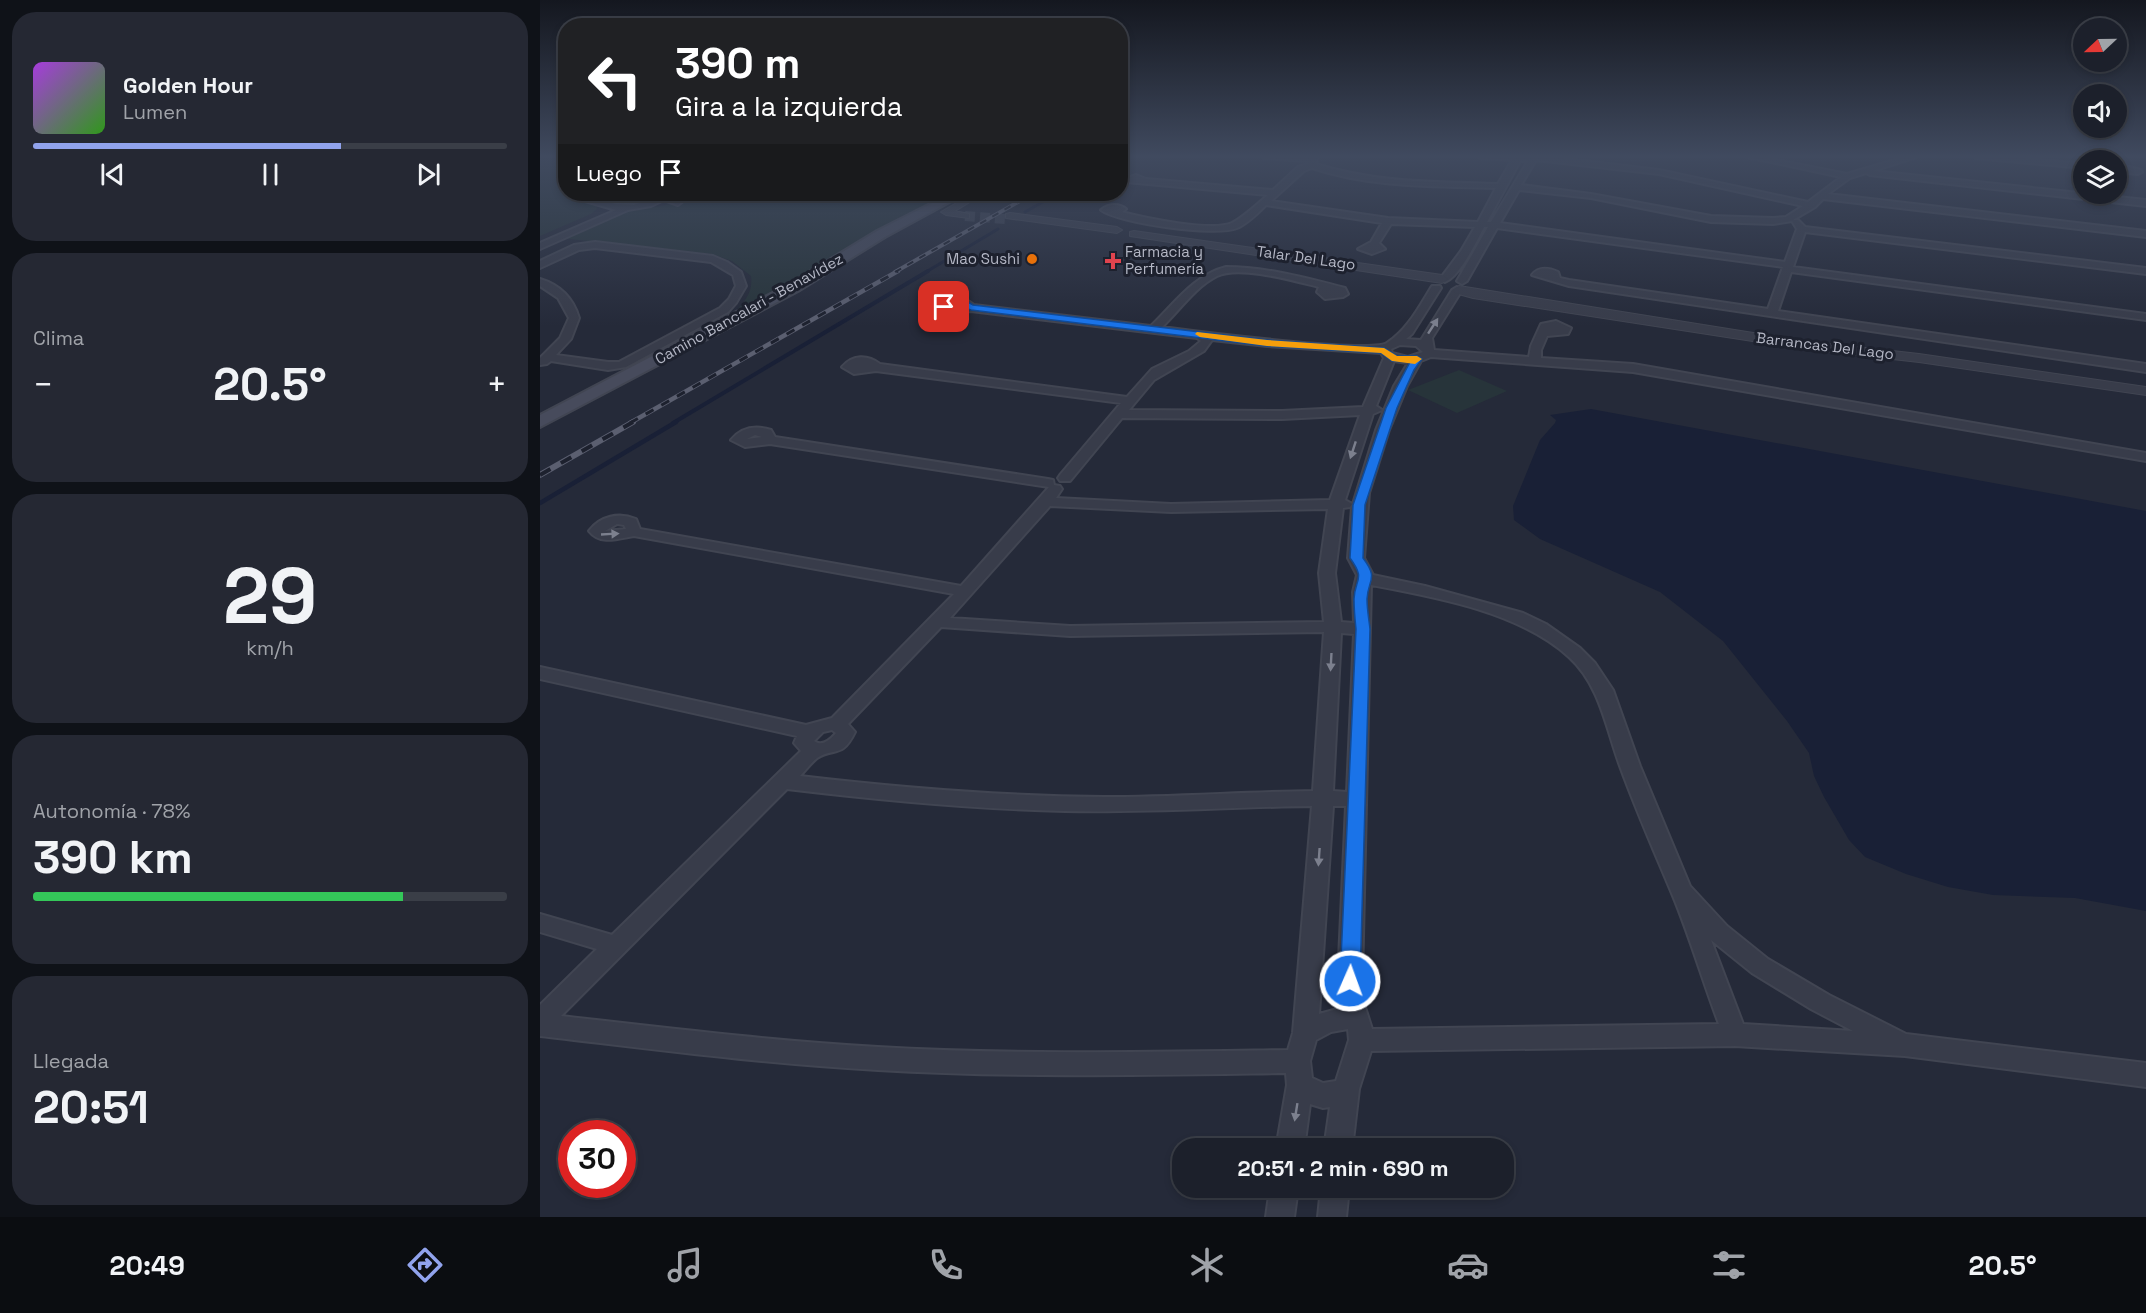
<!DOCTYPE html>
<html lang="es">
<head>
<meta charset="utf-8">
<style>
	:root { --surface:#1c202b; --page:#252833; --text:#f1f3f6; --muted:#a0a3a9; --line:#3a3e47; --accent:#91a3ed }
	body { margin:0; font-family:"Space Grotesk",sans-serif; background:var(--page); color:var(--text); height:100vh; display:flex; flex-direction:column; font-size:22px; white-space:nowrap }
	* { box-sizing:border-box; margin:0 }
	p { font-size:20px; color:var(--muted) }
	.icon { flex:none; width:33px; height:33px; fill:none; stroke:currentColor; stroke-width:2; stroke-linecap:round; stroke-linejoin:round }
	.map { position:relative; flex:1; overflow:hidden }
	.drawer { display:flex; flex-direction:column; gap:12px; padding:12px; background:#0f1218; width:540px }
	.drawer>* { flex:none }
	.top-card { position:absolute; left:18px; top:18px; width:570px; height:183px; border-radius:24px; box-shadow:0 3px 9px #0003,0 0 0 2px var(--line); background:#202124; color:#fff; overflow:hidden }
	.needle { width:39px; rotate:248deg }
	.fabs { position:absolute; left:1533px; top:18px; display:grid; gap:12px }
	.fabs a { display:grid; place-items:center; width:54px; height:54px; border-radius:50%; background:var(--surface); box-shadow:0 3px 9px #0003,0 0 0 2px var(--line); font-size:30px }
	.speed { position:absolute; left:18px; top:1120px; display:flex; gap:12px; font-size:30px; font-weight:700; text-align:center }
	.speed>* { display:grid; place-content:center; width:78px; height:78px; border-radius:50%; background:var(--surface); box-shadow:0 3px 9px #0003,0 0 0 2px var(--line); line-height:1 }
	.speed .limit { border:9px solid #d22; background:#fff; color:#111 }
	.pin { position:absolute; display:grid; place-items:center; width:51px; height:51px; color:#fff; margin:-26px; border-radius:12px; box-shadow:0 3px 9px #0006 }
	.me { position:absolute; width:66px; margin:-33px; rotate:2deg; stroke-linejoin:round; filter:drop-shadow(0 0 4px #0008) }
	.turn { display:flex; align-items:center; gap:21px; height:126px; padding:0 18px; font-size:27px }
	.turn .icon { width:78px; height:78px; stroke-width:2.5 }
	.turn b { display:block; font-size:42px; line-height:51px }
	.then { display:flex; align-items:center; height:57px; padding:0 18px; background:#0003; gap:12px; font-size:22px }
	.big { font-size:45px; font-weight:700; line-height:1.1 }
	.drawer .tile { flex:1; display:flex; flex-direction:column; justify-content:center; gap:9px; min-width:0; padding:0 21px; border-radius:24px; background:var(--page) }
	.drawer .dial { align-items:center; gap:0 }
	.dial b { font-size:78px; line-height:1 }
	.song { display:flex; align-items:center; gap:18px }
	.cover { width:72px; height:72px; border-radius:9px; background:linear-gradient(135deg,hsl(280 70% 55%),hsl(110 70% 35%)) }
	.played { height:6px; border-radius:3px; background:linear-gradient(90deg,var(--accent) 65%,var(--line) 65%) }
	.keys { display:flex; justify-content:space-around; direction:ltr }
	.heat { display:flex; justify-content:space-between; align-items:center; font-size:33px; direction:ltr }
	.charge { height:9px; border-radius:4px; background:linear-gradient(90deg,#34c759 78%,var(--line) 0) }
	.trip { position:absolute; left:632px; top:1138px; width:342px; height:60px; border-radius:24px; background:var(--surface); box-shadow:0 3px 9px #0003,0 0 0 2px var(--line); font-weight:700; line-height:60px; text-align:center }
	.menu { display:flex; height:96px; justify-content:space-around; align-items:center; background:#0b0d11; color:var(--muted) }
	.menu .icon { width:42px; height:42px }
	.menu .active { color:var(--accent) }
	.menu b { font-size:27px; color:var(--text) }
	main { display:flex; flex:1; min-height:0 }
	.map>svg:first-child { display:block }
	.green { fill:#27343a }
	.water { fill:#192036 }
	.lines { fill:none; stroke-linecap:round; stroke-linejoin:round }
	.stream-far2 { stroke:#192036; stroke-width:3 }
	.stream-far1 { stroke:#192036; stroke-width:4 }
	.stream { stroke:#192036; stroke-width:4.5 }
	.tertiary-tunnel { stroke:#3a3f4e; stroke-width:10; stroke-dasharray:10 5; stroke-linecap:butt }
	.minor-casing { stroke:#414552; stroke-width:4 }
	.tertiary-casing { stroke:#414552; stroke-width:2 }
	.secondary-casing { stroke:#414552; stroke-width:4 }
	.minor { fill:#383c4a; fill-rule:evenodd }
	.tertiary { fill:#383c4a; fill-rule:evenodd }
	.secondary { fill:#474b5c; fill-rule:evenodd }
	.rail-far2-casing { stroke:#5b5f70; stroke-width:4 }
	.rail-far1-casing { stroke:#5b5f70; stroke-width:4.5 }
	.rail-casing { stroke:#5b5f70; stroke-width:6 }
	.rail-far2 { stroke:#1d212e; stroke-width:2; stroke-dasharray:7; stroke-linecap:butt }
	.rail-far1 { stroke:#1d212e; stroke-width:3; stroke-dasharray:9; stroke-linecap:butt }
	.rail { stroke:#1d212e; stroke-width:4; stroke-dasharray:12; stroke-linecap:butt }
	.oneway { fill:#7c808e }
	.route { fill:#1a73e8; stroke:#114b97; stroke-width:1.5 }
	.slow { fill:#f59e0b }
	.food-dot { fill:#e8710a; stroke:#1d212e; stroke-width:2 }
	.health-dot { fill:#e0444e; stroke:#1d212e; stroke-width:2 }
	.labels { text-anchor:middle; stroke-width:6; stroke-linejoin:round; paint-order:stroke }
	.far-poi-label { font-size:15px; fill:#b4b7c5; stroke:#1d212e; text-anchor:start }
	.far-street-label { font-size:15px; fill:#b4b7c5; stroke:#1d212e }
</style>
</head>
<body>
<main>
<section class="drawer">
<div class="tile">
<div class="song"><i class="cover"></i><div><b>Golden Hour</b><p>Lumen</p></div></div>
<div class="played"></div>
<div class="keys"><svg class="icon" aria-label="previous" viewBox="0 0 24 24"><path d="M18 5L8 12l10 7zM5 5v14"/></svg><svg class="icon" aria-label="pause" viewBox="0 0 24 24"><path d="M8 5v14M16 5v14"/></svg><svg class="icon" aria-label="next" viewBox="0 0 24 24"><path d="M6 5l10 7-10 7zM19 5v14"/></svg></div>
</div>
<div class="tile"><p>Clima</p>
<div class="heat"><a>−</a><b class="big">20.5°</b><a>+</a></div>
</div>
<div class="tile dial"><b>29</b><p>km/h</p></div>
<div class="tile"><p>Autonomía · 78%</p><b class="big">390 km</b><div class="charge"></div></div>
<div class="tile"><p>Llegada</p><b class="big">20:51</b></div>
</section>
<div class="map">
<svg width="1606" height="1217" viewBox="0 0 1606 1217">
	<rect width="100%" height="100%" fill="#252a39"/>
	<path class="green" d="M 0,156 L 25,158 L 26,194 L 59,194 L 45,199 L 55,203 L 57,209 L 51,214 L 0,236 Z
		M 126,194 L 413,194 L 364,215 L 262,278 L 196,311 C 206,300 213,291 211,276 L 192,261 L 172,254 L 20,238 C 41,229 64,216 86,210 C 107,206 121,209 141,200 Z
		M 919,370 L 967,391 L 917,413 L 868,390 Z"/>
	<path class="water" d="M 1051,409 L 1606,511 L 1606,911 L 1535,898 L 1453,895 L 1408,887 L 1366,874 L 1325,857 L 1309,840 L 1284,797 L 1274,776 L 1269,753 L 1247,721 L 1183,641 L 1120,592 L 1000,539 L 974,520 L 973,506 L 1000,440 L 1015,423 L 1016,420 L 1010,415 Z"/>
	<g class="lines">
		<path class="stream-far2" d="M 485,212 L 517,194
			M 386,272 L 458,229"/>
		<path class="stream-far1" d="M 133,423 L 388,271"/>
		<path class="stream" d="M 0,503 L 136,422"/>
		<path class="tertiary-tunnel" d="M 425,216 L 465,219"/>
		<defs>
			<path id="minor" d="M 720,156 L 778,156 L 776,164 C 836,183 896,182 958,184 L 972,160 L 941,158 L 937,156 L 1002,156 L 1119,170 L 1268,202 L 1301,177 L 1203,156 L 1217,156 L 1307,174 L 1368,156 L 1379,156 L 1333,171 L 1606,200 L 1606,206 L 1330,175 L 1326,173 L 1310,178 L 1288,194 L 1606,231 L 1606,237 L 1283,199 L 1275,207 L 1253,220 L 1258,220 L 1265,227 L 1606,268 L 1606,274 L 1265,232 L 1253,267 L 1606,314 L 1606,320 L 1251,272 L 1238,311 L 1606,364 L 1606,372 L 1029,286 L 992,275 C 999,266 1009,268 1018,272 L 1020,278 L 1029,280 L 1228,309 L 1243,267 L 957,228 L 927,281 L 922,284 L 917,281 L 948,227 L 944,227 C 936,242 920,276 905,282 L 900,279 L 921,251 L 935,227 L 851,224 L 839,243 L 845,249 L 832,254 L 818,249 L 831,242 L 842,223 L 726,205 C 718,213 708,223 697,228 C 676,237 578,223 561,210 C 568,204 579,203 586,209 L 582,212 C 604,218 672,232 692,223 C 705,216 717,204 728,195 L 586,182 L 582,180 L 596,175 L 606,179 L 733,190 L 758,167 L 768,164 L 768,161 L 724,158 ZM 996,160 L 1119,174 L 1263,206 L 1246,217 L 1233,218 L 1171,216 L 1051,194 L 981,185 ZM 980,161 L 988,161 L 951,222 L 947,222 ZM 772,168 C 833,188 893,186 956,188 L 938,222 L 848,218 L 731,201 L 764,171 ZM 979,190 L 1051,198 L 1171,222 L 1233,224 L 1252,221 L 1257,229 L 1245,262 L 960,223 Z
				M 1432,156 L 1458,156 L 1544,164 L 1544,168 L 1436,158 Z
				M 1589,167 L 1601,170 L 1602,172 L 1598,174 L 1576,172 L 1576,168 Z
				M 86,194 L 100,194 L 72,204 L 94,205 L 116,197 L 109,194 L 122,194 L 142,202 L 138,205 L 124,200 L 111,206 L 88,210 L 0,249 L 0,243 L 76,210 L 45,201 L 45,197 L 67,200 Z
				M 55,242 L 173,256 L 187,262 L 201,272 L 206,286 L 196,303 L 188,312 L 86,367 L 68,370 L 11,361 L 7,364 L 0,365 L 0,358 L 20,338 L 29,318 L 18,298 L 0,286 L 0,279 C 20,285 33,298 39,318 L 31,339 L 16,355 L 68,362 L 79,362 L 180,308 L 189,299 L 196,286 L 193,275 L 171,262 L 55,248 L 39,250 L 0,268 L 0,261 L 34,245 Z
				M 686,267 C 726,267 766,278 805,288 L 808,294 L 803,297 L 785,299 L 777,292 L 779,287 C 754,281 700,265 677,276 C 655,287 639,311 622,327 C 652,331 831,354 847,343 C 868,329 879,307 892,286 L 900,286 L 901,288 L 872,334 L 866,339 L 881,340 L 912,290 L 917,287 L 922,290 L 892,338 L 894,350 L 989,357 L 991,346 L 1001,324 L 1016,321 L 1031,328 L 1028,334 L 1007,336 L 1001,350 L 1001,358 L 1093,364 L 1606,453 L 1606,461 L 1093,372 L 891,357 L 881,361 L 867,386 L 849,430 L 829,493 L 824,558 L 833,575 L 885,586 L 983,613 L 1006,624 L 1040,648 L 1055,663 L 1073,690 L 1100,766 L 1150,886 L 1187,926 L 1228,959 L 1289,995 L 1366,1034 L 1606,1063 L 1606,1087 L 1365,1056 L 1195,1046 L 831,1051 L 819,1089 L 812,1149 L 784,1149 L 790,1107 L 783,1108 L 770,1104 L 764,1149 L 736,1149 L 747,1085 L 746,1073 C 610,1075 474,1078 338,1070 C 225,1064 112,1049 0,1036 L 0,1005 L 57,949 L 0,932 L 0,914 L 72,935 L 261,751 L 254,743 L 257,736 L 0,679 L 0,667 L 266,725 L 292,718 L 414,594 L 94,536 C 77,539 60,545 49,531 C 60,516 79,512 96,519 L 100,529 L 421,586 L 509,487 L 230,444 L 205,447 L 191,440 C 202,427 215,425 231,430 L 235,437 L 508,479 L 513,480 L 514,485 L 520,486 L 522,489 L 516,498 L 631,504 L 790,500 L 820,415 L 742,419 L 582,418 L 530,481 L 520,481 L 518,478 L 520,475 L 581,403 L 336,371 L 314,374 L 302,367 C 312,355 327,354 340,364 L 587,397 L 612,369 L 649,351 L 661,341 L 657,338 L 431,311 L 410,313 L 399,307 C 409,295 422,296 434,305 L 611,326 C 634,304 654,275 686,267 ZM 414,304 L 421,306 L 411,306 ZM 672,340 L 727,346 L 841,353 L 844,358 L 823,407 L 742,411 L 589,410 L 614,380 L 664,351 ZM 860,345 L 876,346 L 883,352 L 868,357 L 852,353 L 851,349 ZM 854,361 L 868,363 L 854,386 L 836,430 L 812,507 L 808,558 L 817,575 L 813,592 L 814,623 L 801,622 L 795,573 L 803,508 L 810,507 L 812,504 L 805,500 L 833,414 L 842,410 L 836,406 ZM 215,435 L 222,437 L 207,439 ZM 510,506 L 631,512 L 788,509 L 779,573 L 784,622 L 530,626 L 410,618 ZM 77,524 L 84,525 L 86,529 L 65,531 ZM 831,585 C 895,597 980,612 1029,657 C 1060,685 1066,728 1080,766 C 1096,810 1115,853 1133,896 C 1150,937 1163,982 1179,1024 L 832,1029 L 824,1004 L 822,981 ZM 401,627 L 530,636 L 784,632 L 773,791 C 703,792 634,797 564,797 C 462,796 361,788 260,776 C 265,771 271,763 277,758 C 294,747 302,759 315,732 L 308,724 ZM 801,633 L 814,634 L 807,792 L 793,791 ZM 292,730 L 296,733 C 290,740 282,747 274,741 L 283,732 ZM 247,789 C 339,800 432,809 525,811 C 608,813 690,807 772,806 L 753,1033 L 748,1050 C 611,1052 474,1055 338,1047 C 232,1041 126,1028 21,1016 ZM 793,806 L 806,806 L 798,981 L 801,1008 L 779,1014 ZM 1171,940 L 1212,973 L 1271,1009 L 1313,1031 L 1203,1024 ZM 808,1029 L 809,1040 L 796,1081 L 783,1083 L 772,1078 L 770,1061 L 776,1040 L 791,1032 Z
				M 730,1188 L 758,1188 L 754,1217 L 726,1217 Z
				M 781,1188 L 809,1188 L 806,1217 L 778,1217 Z"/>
			<path id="tertiary" d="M 432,194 L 443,194 L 415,211 L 429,214 L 429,218 L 406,215 L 401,212 Z
				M 470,213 L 577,227 L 582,230 L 577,233 L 466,218 L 466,214 Z
				M 594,231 L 902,275 L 908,279 L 902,283 L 590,236 L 590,232 Z
				M 919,286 L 1264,341 L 1379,354 L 1606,387 L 1606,395 L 1379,362 L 1264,349 L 933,298 L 915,293 L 913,290 Z"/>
			<path id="secondary" d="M 410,194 L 424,194 L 345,237 L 258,291 L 0,427 L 0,415 L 248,285 L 337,231 Z"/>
		</defs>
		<use href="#minor" class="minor-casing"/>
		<use href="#tertiary" class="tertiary-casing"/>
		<use href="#secondary" class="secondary-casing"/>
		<use href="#minor" class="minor"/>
		<use href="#tertiary" class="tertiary"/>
		<use href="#secondary" class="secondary"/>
		<defs>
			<path id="rail-far2" d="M 355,272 L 492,194"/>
			<path id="rail-far1" d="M 90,423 L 358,271"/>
			<path id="rail" d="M 0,475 L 93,422"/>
		</defs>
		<use href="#rail-far2" class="rail-far2-casing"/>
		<use href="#rail-far1" class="rail-far1-casing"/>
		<use href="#rail" class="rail-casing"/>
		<use href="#rail-far2" class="rail-far2"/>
		<use href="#rail-far1" class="rail-far1"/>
		<use href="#rail" class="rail"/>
	</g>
	<defs><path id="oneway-solid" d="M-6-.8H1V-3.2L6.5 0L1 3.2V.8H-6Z" transform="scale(1.5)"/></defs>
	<g class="oneway">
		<use href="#oneway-solid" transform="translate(893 326) rotate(-57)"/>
		<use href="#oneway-solid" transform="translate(813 450) rotate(108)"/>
		<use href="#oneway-solid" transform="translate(70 534) rotate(-3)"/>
		<use href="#oneway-solid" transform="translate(791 662) rotate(93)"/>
		<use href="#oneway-solid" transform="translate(779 857) rotate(94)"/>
		<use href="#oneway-solid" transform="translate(756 1112) rotate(99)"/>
	</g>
	<linearGradient id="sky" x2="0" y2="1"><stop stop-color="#14171f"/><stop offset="0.48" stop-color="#404a5f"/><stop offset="1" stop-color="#404a5f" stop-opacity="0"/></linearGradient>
	<rect width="1606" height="326" fill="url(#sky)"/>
	<path class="route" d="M 423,299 L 433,305 L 727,340 L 844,348 L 857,356 L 877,356 L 882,359 L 874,370 L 857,408 L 825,505 L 823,558 C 839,579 828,579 827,599 C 827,609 829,620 830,629 L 820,981 L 817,987 L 810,989 L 803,987 L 800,981 L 816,629 C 815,620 814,609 814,599 C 815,578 826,580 810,558 L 813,505 L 846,408 L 870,362 L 852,361 L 841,353 L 727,346 L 431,310 C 414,304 421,304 404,310 L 400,307 L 410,300 Z"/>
	<path class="slow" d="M 657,332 L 727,340 L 844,348 L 857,356 L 877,356 L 882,359 L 875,364 L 852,361 L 841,353 L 727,346 L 660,337 L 655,334 Z"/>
	<circle class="food-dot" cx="492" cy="259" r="6"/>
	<path class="health-dot" d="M570 252h6v6h6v6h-6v6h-6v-6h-6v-6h6z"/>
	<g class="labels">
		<g class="far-poi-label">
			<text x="585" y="257">Farmacia y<tspan x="585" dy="17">Perfumería</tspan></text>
			<text x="480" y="264" text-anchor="end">Mao Sushi</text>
		</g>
		<g class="far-street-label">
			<text transform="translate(766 258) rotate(8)" y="5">Talar Del Lago</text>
			<text transform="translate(209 309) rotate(-29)" y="5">Camino Bancalari - Benavídez</text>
			<text transform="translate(1285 346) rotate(7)" y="5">Barrancas Del Lago</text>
		</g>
	</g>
</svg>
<div class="fabs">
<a><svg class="needle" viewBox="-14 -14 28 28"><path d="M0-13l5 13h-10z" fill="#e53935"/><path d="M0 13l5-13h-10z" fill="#a0a3a9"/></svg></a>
<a><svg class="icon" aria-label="sound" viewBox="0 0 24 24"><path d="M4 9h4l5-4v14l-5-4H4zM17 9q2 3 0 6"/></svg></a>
<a><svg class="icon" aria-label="layers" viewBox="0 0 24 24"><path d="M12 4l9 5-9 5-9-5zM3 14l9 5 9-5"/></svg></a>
</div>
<div class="speed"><div class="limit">30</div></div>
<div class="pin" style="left:404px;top:307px;background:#d93025"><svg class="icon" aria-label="arrive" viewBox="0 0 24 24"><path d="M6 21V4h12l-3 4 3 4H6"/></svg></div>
<svg class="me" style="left:810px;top:981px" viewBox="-20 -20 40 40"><circle r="17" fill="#1a73e8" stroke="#fff" stroke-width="3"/><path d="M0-11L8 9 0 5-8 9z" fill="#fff"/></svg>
<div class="trip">20:51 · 2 min · 690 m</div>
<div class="top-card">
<div class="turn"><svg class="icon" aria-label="left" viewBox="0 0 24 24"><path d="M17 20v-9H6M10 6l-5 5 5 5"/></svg><div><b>390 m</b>Gira a la izquierda</div></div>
<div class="then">Luego<svg class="icon" aria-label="arrive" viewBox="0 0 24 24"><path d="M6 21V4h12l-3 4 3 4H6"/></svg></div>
</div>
</div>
</main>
<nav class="menu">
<b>20:49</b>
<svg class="icon active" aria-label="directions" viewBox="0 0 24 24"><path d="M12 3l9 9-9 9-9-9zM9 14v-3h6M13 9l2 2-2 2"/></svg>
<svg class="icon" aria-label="music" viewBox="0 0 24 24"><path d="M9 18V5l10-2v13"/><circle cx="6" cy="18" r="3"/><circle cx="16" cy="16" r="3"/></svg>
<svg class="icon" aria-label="phone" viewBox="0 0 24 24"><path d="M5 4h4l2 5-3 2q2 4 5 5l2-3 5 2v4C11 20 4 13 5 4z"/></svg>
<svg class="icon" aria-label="climate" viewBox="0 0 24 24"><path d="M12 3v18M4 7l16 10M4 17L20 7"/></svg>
<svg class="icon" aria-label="car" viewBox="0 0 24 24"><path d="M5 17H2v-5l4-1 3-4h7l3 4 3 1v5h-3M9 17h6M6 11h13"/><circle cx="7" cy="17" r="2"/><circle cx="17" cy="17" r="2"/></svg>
<svg class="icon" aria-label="filters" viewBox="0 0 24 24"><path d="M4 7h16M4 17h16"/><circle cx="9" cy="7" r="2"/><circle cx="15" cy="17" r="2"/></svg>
<b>20.5°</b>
</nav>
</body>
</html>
